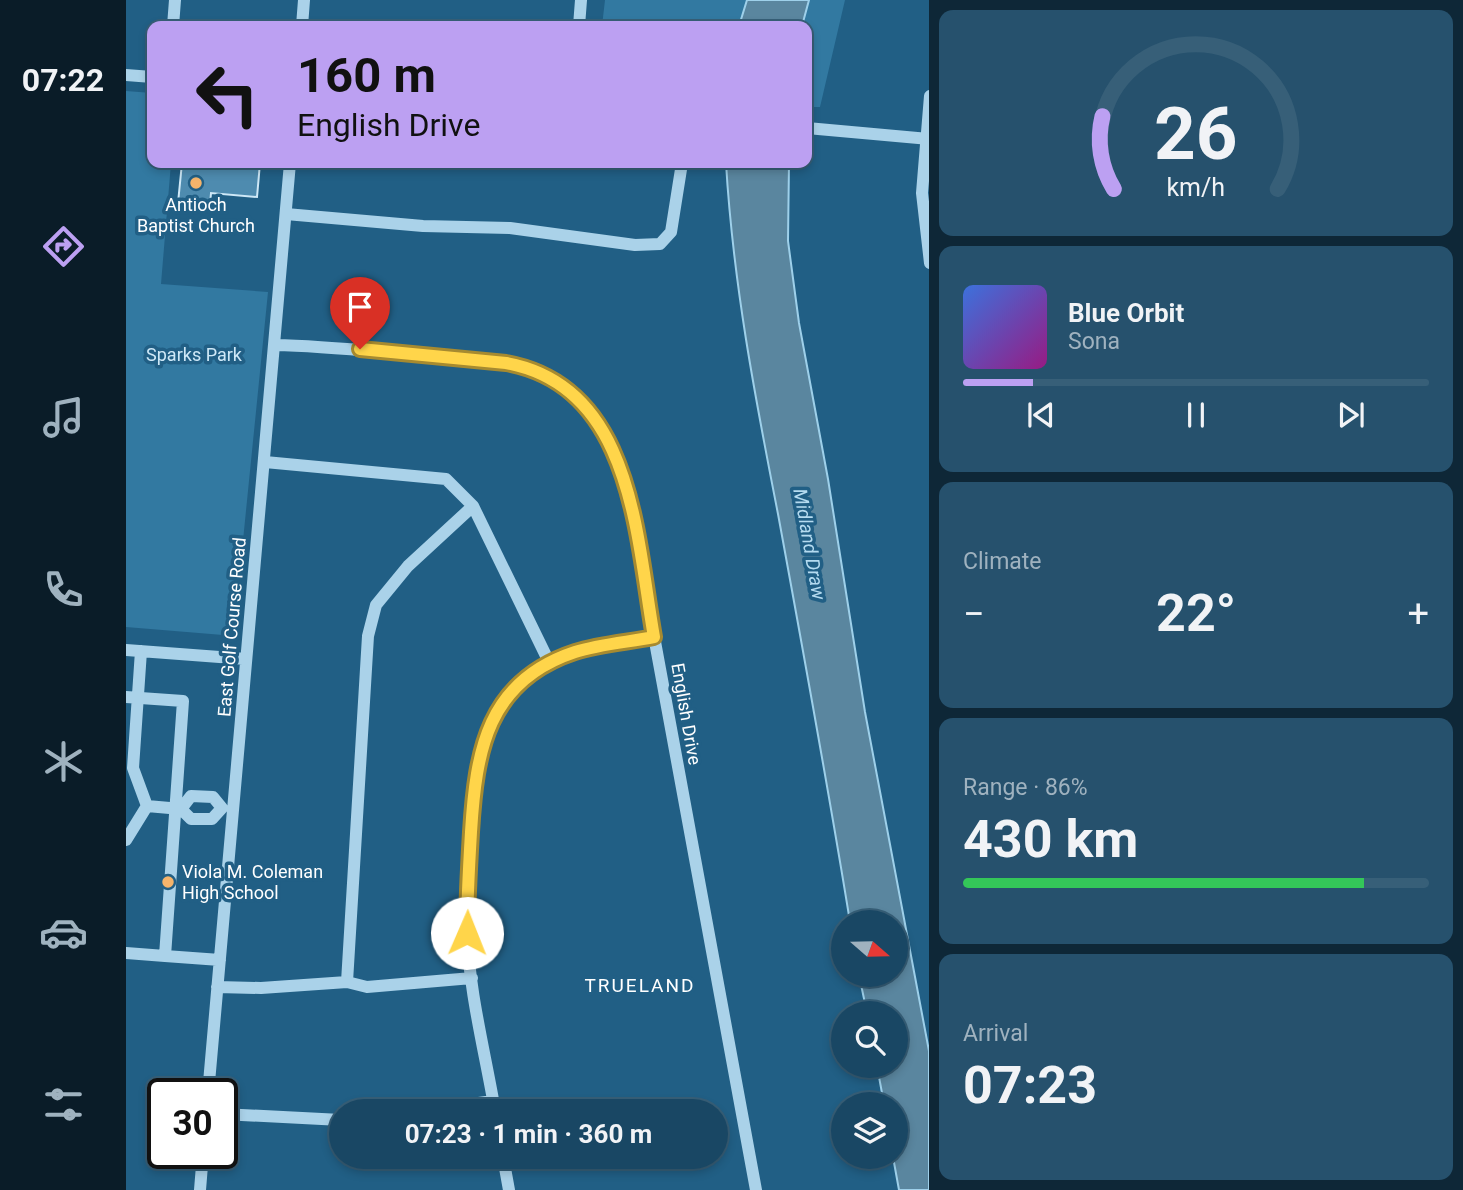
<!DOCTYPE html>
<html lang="en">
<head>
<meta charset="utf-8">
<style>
	:root { --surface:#194764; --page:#26516d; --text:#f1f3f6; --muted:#9fb2bf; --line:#375f78; --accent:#bca0f2 }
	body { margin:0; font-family:Roboto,sans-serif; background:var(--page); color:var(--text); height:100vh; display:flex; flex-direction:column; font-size:26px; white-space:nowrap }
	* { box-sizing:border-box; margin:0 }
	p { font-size:23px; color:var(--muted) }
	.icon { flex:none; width:38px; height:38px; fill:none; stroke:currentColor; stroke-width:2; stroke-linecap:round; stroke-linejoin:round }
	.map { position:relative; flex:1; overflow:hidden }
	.side { display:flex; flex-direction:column; gap:10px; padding:10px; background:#0e2737; width:534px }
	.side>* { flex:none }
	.top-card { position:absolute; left:21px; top:21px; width:665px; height:147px; border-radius:14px; box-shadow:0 4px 10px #0003,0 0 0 2px var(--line); background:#bca0f2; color:#111; overflow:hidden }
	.needle { width:46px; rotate:110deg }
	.buttons { position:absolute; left:705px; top:910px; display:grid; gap:14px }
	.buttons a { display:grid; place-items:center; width:77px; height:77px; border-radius:50%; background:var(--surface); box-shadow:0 4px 10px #0003,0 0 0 2px var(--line); font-size:35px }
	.speed { position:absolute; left:21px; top:1078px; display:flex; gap:14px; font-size:35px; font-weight:700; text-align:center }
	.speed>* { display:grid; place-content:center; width:91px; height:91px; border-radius:50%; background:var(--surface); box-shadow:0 4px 10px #0003,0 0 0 2px var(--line); line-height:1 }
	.speed .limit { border:4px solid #111; border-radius:10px; background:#fff; color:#111 }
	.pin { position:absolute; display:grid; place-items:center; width:60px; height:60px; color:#fff; margin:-72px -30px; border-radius:50% 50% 50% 0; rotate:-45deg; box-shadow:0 0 7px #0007 }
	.pin .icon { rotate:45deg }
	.me { position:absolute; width:77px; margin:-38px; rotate:1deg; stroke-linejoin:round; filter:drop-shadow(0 0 5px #0008) }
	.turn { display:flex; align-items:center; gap:24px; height:147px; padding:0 35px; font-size:32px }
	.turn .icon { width:91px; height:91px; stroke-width:2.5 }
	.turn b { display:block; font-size:49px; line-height:60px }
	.big { font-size:52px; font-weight:700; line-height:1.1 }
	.side .widget { flex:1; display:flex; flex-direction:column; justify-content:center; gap:10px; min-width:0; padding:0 24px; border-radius:14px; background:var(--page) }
	.side .dial { align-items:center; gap:0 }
	.dial svg { height:182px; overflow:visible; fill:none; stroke:var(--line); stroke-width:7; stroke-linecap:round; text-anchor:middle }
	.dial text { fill:var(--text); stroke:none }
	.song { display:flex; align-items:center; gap:21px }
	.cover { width:84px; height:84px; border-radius:10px; background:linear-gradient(135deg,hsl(220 70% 55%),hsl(310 70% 35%)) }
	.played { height:7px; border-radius:4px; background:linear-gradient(90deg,var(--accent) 15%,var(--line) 15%) }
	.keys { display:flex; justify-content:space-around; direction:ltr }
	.heat { display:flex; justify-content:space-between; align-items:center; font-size:38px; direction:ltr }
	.charge { height:10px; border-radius:5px; background:linear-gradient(90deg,#34c759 86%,var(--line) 0) }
	.trip { position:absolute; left:203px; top:1099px; width:399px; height:70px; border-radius:35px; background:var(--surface); box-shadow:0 4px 10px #0003,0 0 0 2px var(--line); font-weight:700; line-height:70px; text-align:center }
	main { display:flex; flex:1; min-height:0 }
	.tabs { display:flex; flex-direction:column; width:126px; justify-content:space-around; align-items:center; background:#0a1c28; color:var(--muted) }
	.tabs .icon { width:49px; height:49px }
	.tabs .active { color:var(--accent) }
	.tabs b { font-size:32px; color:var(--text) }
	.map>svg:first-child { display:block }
	.green { fill:#3279a1 }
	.water { fill:#5a869f; stroke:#9ed0ea; stroke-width:2 }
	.building { fill:#4e8baf; stroke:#cee8f7; stroke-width:2 }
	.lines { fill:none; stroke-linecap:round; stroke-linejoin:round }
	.minor { stroke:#aad2e9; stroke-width:12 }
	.route-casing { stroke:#a68a30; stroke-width:18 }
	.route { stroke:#ffd54a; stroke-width:12 }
	.poi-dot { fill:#f5b46b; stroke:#215f85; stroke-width:2.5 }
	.labels { text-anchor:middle; stroke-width:7; stroke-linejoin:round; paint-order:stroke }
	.poi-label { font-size:18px; fill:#fff; stroke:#215f85 }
	.park-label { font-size:18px; fill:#cee8f7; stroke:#215f85 }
	.street-label { font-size:18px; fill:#fff; stroke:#215f85 }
	.water-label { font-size:19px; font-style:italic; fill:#b5dbf0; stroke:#215f85 }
	.neighbourhood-label { font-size:19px; letter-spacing:2px; fill:#fff; stroke:#215f85 }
</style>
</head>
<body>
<main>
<nav class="tabs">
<b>07:22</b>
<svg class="icon active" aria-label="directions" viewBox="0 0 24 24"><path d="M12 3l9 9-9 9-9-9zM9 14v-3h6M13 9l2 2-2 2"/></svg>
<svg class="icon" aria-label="music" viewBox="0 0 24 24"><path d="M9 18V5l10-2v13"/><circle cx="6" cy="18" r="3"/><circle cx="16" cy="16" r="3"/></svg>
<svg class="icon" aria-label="phone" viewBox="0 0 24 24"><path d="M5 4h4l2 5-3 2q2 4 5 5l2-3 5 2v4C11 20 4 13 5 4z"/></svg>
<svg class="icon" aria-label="climate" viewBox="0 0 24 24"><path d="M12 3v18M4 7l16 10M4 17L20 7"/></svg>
<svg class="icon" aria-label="car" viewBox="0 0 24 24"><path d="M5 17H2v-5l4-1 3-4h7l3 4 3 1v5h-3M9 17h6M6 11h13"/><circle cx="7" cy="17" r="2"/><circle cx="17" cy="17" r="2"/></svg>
<svg class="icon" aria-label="filters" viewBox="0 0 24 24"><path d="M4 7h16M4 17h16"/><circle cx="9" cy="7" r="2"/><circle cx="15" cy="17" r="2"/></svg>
</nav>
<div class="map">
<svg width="804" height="1190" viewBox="0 0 804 1190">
	<rect width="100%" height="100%" fill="#215f85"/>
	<path class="green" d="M 479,0 L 719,0 L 694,107 L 681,107 L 681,26 L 476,26 Z
		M 0,91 L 26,93 L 26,163 L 45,163 L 35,284 L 142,292 L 109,620 L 105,628 L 97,635 L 0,627 Z"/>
	<path class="water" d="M 621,0 L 683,0 L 676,26 L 613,26 Z
		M 600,163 L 663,163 L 662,241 L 673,323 L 702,479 L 739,712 L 803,1051 L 803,1190 L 773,1190 L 767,1157 L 770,1157 L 770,1104 L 758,1104 L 751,1066 L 770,1066 L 770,1013 L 741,1013 L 733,975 L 770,975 L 770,922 L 724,922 C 702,786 677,650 652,514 C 629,397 607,282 600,163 Z"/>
	<path class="building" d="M 56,163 L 134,163 L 131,197 L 85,193 L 84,205 L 52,203 Z"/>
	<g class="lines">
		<path class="minor" d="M 47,26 L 49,0
			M 176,26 L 178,0
			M 453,26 L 455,0
			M 0,75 L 26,77
			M 804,96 L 796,193 L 804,263
			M 681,128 L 804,139
			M 160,214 L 297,226 L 384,228 L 509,245 L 534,244 L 545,232 L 556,163
			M 149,345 C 201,346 252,352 304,356 C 332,358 362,358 389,364 C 455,380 487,434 502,495 L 630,1190
			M 139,462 L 320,479 L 347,506 L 424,664
			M 0,650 L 120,659
			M 15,651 L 7,768 L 21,806 L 55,809
			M 0,697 L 57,701 L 39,956 L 0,953
			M 65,796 L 87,797 L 96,808 L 86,819 L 65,819 L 55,809 Z
			M 0,840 L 21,806
			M 39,956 L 94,960
			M 346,978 L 241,987 L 221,982 L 242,636 L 250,605 L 282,566 L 347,506
			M 91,987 L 135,988 L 221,982
			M 82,1094 L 164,163
			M 296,1111 L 367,1101
			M 369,1111 C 359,1052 343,992 341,932 C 339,895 343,857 346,820 C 350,773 353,728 386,691 C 423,651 479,647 528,637
			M 96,1114 L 215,1120
			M 377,1157 L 383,1190
			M 74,1190 L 77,1153"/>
	</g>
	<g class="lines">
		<defs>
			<path id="route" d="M 234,349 L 380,363 C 507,386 510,536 528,637 C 503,642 474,644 449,652 C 361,681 350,751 345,832 C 343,866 341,900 341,933"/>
		</defs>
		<use href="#route" class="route-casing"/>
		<use href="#route" class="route"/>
	</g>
	<g class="poi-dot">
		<circle cx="70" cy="183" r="7"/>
		<circle cx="42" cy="882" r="7"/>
	</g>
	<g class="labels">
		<g class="poi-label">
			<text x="70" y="211">Antioch<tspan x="70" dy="21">Baptist Church</tspan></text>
			<text x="56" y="878" text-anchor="start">Viola M. Coleman<tspan x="56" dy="21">High School</tspan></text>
		</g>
		<g class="park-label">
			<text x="68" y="361">Sparks Park</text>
		</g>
		<g class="street-label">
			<text transform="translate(106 627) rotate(-85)" y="6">East Golf Course Road</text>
			<text transform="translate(560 714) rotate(80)" y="6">English Drive</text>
		</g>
		<g class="water-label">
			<text transform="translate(684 544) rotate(80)" y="7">Midland Draw</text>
		</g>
		<g class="neighbourhood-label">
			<text x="514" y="992">TRUELAND</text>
		</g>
	</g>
</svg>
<div class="buttons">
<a><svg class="needle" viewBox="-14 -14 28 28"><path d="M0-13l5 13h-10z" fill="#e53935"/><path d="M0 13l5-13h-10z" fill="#9fb2bf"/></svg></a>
<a><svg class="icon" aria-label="search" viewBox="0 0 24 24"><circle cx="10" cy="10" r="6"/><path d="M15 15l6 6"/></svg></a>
<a><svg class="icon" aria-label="layers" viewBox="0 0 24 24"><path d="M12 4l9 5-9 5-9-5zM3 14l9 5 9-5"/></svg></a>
</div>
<div class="speed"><div class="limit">30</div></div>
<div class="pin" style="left:234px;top:349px;background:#d93025"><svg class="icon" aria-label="arrive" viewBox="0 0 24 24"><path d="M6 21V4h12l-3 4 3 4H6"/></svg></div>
<svg class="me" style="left:341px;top:933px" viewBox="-20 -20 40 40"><circle r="19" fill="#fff"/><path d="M0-13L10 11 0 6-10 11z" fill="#ffd54a"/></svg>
<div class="trip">07:23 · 1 min · 360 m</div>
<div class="top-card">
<div class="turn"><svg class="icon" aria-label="left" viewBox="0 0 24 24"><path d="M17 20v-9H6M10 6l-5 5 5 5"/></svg><div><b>160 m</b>English Drive</div></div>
</div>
</div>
<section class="side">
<div class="widget dial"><svg viewBox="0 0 100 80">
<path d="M14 69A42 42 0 1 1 86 69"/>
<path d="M14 69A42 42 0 0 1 9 37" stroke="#bca0f2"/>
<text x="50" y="56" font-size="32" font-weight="700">26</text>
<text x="50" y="72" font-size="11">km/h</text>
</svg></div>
<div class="widget">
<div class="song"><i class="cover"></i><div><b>Blue Orbit</b><p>Sona</p></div></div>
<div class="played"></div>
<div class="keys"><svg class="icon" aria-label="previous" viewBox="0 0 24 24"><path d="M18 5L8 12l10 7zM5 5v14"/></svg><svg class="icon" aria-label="pause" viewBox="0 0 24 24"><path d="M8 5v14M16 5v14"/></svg><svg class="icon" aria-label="next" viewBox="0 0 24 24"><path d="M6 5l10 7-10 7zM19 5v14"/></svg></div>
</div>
<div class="widget"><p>Climate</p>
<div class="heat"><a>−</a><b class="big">22°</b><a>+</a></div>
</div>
<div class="widget"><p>Range · 86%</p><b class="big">430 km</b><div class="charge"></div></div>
<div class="widget"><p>Arrival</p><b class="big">07:23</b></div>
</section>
</main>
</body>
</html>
